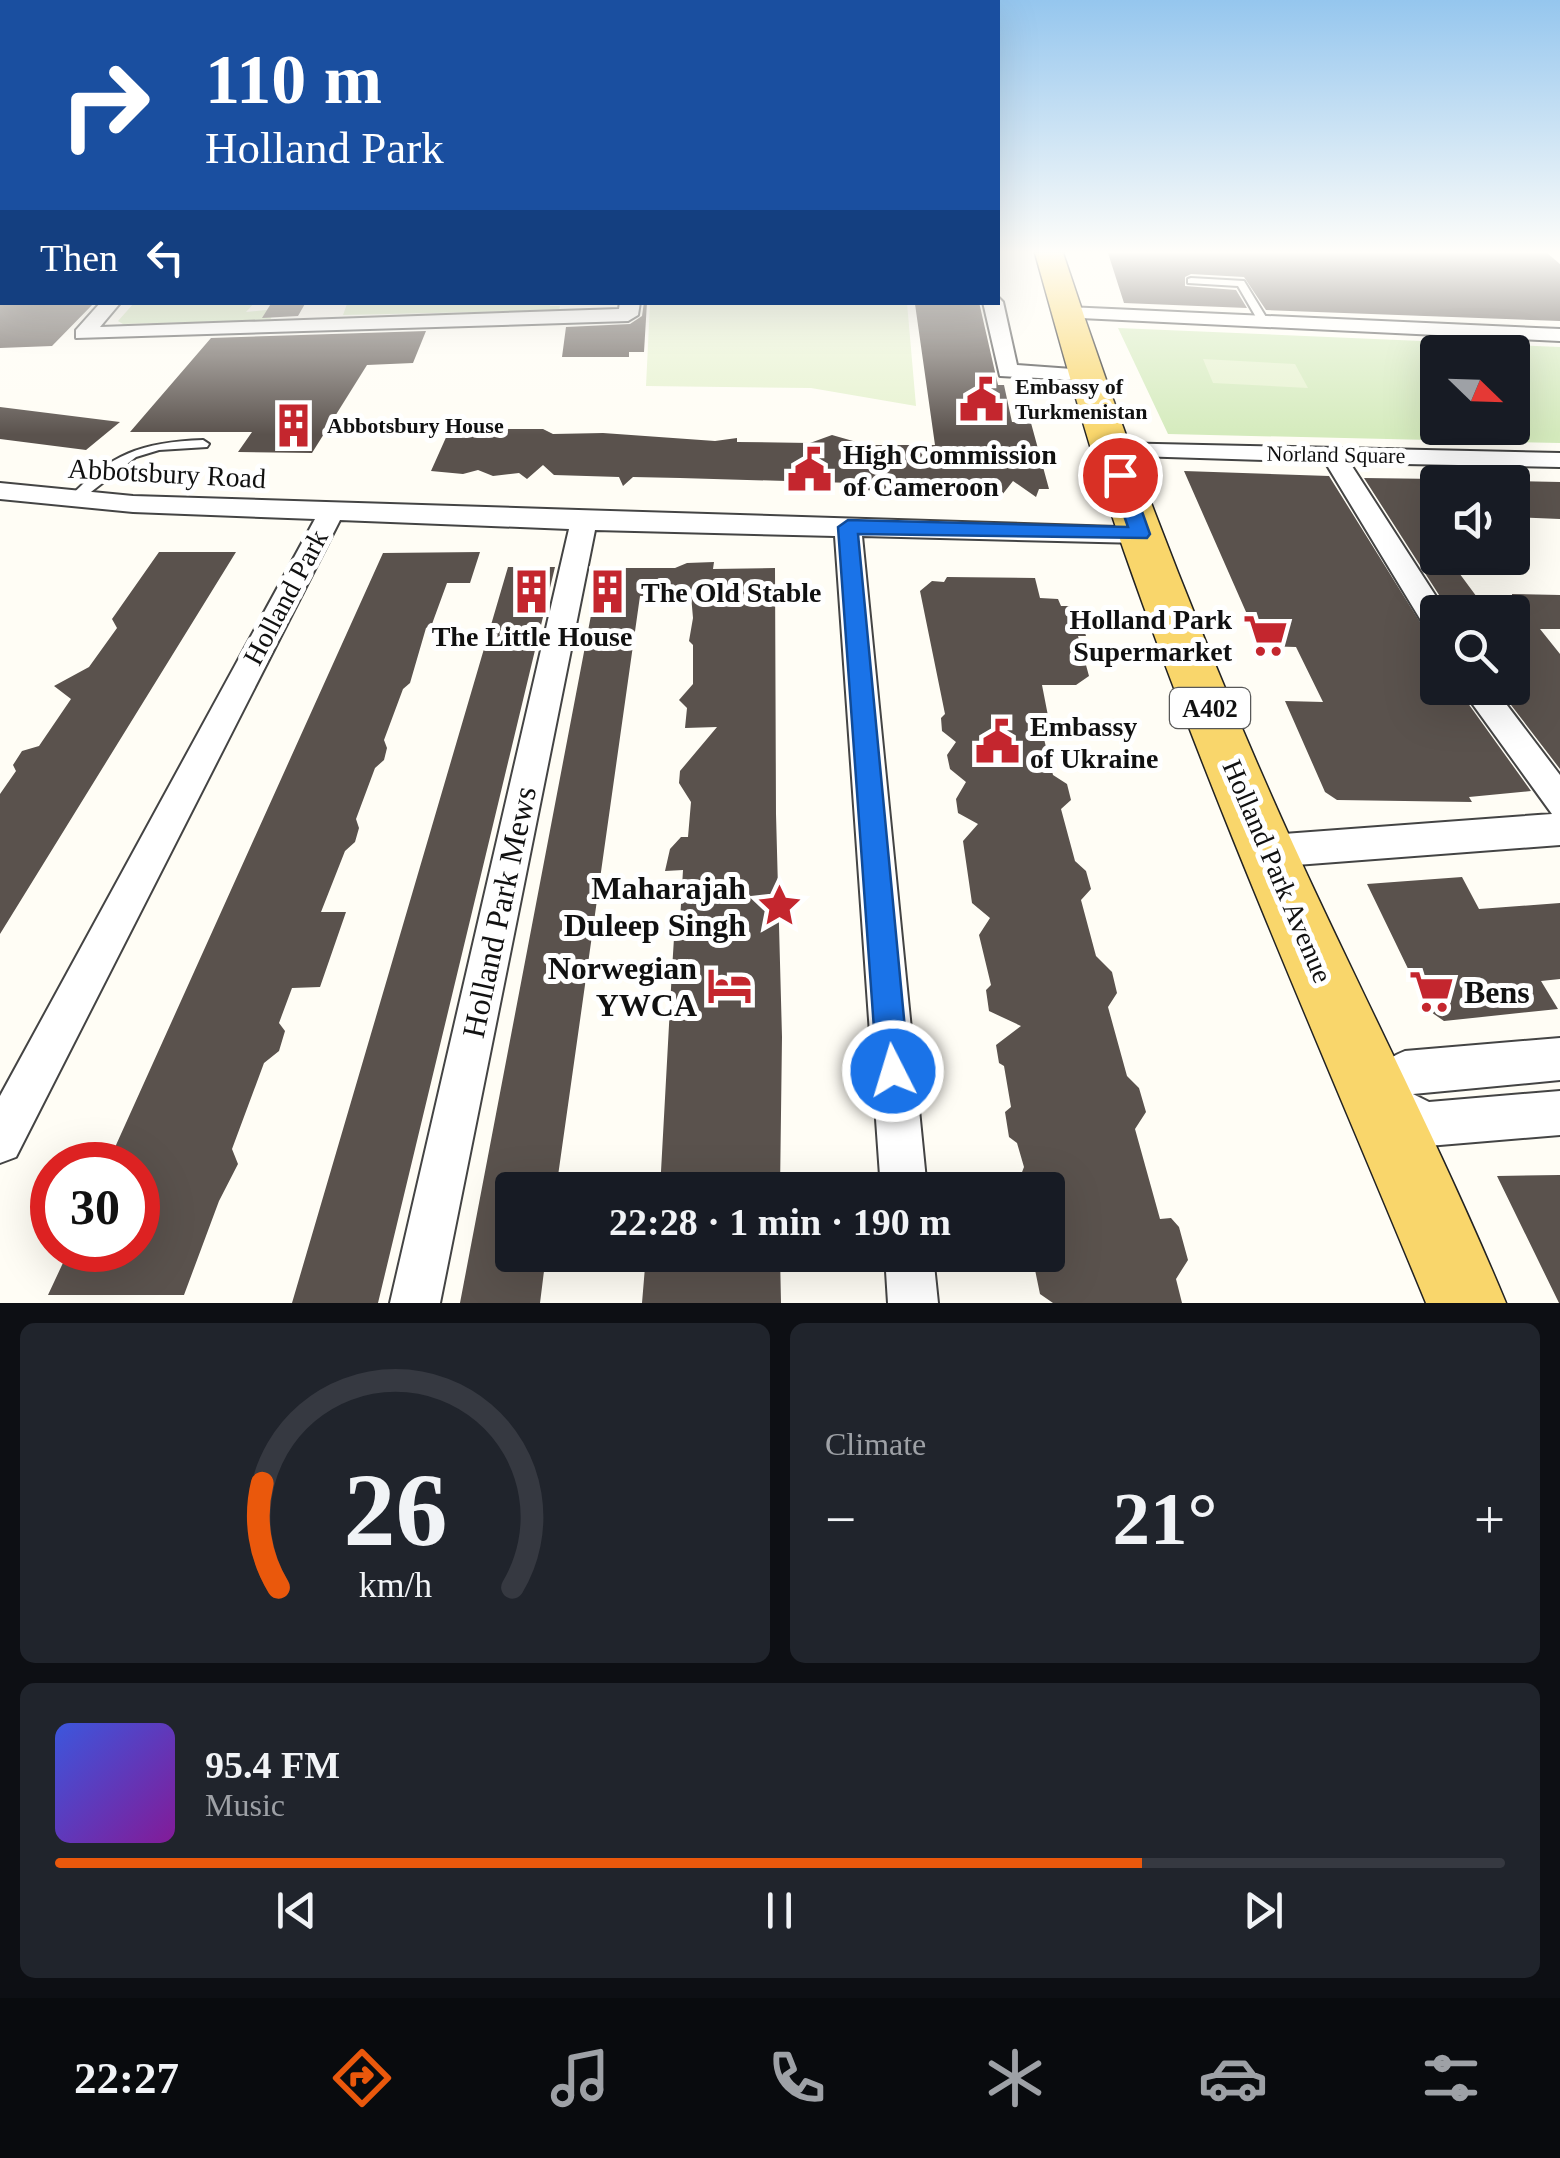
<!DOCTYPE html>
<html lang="en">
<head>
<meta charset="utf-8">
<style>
	:root { --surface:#171b24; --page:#20242c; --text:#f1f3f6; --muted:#9ea1a6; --line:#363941; --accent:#ea580c }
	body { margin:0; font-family:"Times New Roman",serif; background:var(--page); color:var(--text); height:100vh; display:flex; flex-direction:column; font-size:38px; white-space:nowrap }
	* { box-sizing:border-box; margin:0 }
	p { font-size:32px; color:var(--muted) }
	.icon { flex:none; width:55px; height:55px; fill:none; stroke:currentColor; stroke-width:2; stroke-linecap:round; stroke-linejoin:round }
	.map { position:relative; height:1303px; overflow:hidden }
	.panel { display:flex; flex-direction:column; gap:20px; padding:20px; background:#0d0f14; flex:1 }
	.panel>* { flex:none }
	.banner { position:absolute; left:0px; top:0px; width:1000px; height:305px; box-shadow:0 10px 40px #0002; background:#1a4fa0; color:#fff; overflow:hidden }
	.needle { width:65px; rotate:113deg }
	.tools { position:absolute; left:1420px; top:335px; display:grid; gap:20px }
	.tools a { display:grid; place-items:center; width:110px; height:110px; border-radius:10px; background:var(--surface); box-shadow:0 10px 40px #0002; font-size:50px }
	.speed { position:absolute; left:30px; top:1142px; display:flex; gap:20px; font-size:50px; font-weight:700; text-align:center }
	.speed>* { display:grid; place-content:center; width:130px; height:130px; border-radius:50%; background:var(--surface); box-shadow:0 10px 40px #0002; line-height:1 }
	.speed .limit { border:15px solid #d22; background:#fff; color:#111 }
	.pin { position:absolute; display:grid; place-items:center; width:85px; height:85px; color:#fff; margin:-42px; border:5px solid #fff; border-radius:50%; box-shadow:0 2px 10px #0007 }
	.me { position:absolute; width:110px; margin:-55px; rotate:355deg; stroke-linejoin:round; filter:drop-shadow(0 0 8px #0008) }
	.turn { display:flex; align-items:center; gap:35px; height:210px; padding:0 40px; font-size:45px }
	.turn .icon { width:130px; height:130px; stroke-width:2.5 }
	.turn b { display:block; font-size:70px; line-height:85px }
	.then { display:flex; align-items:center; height:95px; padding:0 40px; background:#0003; gap:20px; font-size:38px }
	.big { font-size:75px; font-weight:700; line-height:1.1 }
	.panel .tile { flex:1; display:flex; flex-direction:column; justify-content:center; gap:15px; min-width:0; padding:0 35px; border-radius:15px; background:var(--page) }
	.panel .dial { align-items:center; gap:0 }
	.dial svg { height:260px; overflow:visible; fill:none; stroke:var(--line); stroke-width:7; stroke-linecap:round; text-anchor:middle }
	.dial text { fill:var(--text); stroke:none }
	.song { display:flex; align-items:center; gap:30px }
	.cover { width:120px; height:120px; border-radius:15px; background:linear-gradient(135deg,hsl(230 70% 55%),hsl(290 70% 35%)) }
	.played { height:10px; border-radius:5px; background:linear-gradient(90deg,var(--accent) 75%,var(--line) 75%) }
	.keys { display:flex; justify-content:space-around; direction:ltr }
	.heat { display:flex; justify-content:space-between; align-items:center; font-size:55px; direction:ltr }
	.panel .tiles { flex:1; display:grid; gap:20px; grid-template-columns:1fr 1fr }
	.tile:last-child { grid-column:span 2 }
	.trip { position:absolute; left:495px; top:1172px; width:570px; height:100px; border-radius:10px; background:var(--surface); box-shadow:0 10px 40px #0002; font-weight:700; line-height:100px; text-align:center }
	.tab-bar { display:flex; height:160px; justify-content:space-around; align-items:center; background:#090b0e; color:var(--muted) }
	.tab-bar .icon { width:70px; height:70px }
	.tab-bar .on { color:var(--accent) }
	.tab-bar b { font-size:45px; color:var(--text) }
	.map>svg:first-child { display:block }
	.green { fill:#d5ebbd; fill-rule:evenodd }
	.pitch { fill:#e6f2cf }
	.building { fill:#5a524d }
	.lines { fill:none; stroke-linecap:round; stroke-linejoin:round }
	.service-casing { stroke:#444; stroke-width:4 }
	.minor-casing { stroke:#444; stroke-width:4 }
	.primary-casing { stroke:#222; stroke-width:3 }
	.service { fill:#fff; fill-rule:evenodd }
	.minor { fill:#fff; fill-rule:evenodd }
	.primary { fill:#f9d66b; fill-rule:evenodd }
	.route { fill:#1a73e8; stroke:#114b97; stroke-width:2.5 }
	.labels { text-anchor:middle; stroke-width:10; stroke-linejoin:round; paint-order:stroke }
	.far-poi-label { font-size:22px; font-weight:bold; fill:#111; stroke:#fff; text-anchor:start }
	.far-street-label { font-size:22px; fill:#111; stroke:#fff }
	.shield { fill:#fff; stroke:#585858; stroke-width:2.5 }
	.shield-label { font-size:25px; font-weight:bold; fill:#111 }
	.poi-label { font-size:28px; font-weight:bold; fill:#111; stroke:#fff; text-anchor:start }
	.street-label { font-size:28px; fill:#111; stroke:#fff }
	.near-poi-label { font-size:32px; font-weight:bold; fill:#111; stroke:#fff; text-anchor:end }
	.near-street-label { font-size:32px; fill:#111; stroke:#fff }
</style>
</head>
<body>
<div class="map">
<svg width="1560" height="1303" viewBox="0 0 1560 1303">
	<rect width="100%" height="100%" fill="#fffdf5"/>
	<path class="green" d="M 255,302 L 246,312 L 276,309 L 270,320 L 123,324 L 118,321 L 134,303 Z
		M 362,302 L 550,302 L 550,306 L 560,306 L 559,310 L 343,315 L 347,304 Z
		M 1118,328 L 1560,347 L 1560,443 L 1168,434 ZM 1438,352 L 1512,352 L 1512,428 L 1438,428 Z"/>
	<path class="pitch" d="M 650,303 L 907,303 L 916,406 L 811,388 L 646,386 Z
		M 1203,359 L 1295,364 L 1308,388 L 1213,383 Z"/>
	<path class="building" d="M 1108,253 L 1547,253 L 1560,264 L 1560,321 L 1266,310 L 1244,277 L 1191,274 L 1185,277 L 1185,286 L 1236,290 L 1247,308 L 1124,303 Z
		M 0,302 L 95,302 L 52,346 L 0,348 Z
		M 272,302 L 306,302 L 298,316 L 262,318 Z
		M 644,302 L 647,302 L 644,352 L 629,352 L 629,357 L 562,357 L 566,327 L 630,324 L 642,316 Z
		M 979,302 L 998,385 L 1004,385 L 1012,422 L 1031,423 L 1049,489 L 1039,489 L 1036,497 L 1013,481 L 1002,495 L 993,489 L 901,486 L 896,491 L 861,490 L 853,483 L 680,478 L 633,477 L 623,486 L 619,477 L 554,475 L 543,465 L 527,479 L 519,473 L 493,476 L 478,470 L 463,474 L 431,471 L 452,424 L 484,424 L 482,429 L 543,429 L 553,434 L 603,433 L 715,441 L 737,438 L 737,442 L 810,443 L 832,435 L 867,445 L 935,445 L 915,304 Z
		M 426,331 L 413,363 L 367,365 L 312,453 L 238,452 L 252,432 L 130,432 L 211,338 Z
		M 0,407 L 120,422 L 86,450 L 0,439 Z
		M 1184,471 L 1329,476 L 1438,651 L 1438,688 L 1457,688 L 1531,791 L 1469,797 L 1472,802 L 1337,800 L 1325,792 L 1285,701 L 1323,702 L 1296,647 L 1261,646 Z
		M 1364,478 L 1438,479 L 1438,522 L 1421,521 L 1438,544 L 1438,558 L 1448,558 L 1488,612 L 1450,612 Z
		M 1512,481 L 1560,482 L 1560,519 L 1512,517 Z
		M 159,552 L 236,552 L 0,934 L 0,794 L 16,771 L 13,765 L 22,751 L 39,746 L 71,699 L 54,686 L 89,667 L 117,628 L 112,619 Z
		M 480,552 L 470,583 L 447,583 L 432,624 L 426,628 L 410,683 L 403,689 L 384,740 L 387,748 L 384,760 L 375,768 L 356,819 L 359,828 L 355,842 L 345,851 L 321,912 L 346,912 L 320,987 L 292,988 L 279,1023 L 285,1031 L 279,1051 L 264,1063 L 232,1149 L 238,1164 L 219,1201 L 184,1295 L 48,1295 L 69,1250 L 138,1250 L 138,1165 L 107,1165 L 383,553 Z
		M 714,562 L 713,569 L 775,568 L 776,814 L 782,1037 L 780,1190 L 660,1190 L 672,970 L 674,938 L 679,938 L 683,870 L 665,871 L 670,849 L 681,837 L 688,837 L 691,802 L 679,783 L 680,771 L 717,727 L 685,728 L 687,708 L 679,700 L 693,684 L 693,645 L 689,641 L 693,618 L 691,595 L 640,596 L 556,1190 L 512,1190 L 512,1255 L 546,1255 L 540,1303 L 460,1303 L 600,568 L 675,568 L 687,563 Z
		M 508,567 L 555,567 L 378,1303 L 292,1303 Z
		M 947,577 L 1035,578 L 1040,598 L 1058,599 L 1061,606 L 1077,606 L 1086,636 L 1078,636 L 1089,676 L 1076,685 L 1042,685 L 1049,721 L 1042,731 L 1053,775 L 1067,784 L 1071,800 L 1061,809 L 1075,861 L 1086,871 L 1091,889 L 1081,900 L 1096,956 L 1112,972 L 1117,993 L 1108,1007 L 1127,1076 L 1139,1088 L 1146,1112 L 1135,1129 L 1160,1219 L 1171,1218 L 1179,1227 L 1188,1260 L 1176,1279 L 1182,1303 L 1053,1303 L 1040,1294 L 1034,1265 L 1040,1255 L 1048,1255 L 1048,1190 L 1015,1190 L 1024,1167 L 1017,1143 L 1009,1137 L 1005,1112 L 1011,1107 L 1004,1066 L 999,1063 L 996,1045 L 1021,1026 L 989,1011 L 986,990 L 991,985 L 979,935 L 990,918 L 972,903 L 963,841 L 978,824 L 958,813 L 956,799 L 966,782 L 950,769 L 947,755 L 956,742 L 942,731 L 941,718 L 945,714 L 920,591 L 932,581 L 944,582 Z
		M 1512,594 L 1560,595 L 1560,629 L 1540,629 L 1560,654 L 1560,769 L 1498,688 L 1512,688 Z
		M 1462,877 L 1479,909 L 1560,903 L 1560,979 L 1541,981 L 1558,1009 L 1444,1021 L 1428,1010 L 1367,884 Z
		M 1560,1175 L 1560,1303 L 1559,1303 L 1497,1176 Z
		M 646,1255 L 780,1255 L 781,1303 L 642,1303 Z"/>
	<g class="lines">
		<defs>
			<path id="service" d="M 1191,278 L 1244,281 L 1269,322 L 1260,324 L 1238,286 L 1188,283 L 1188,279 Z
				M 203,440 L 209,444 L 207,447 L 159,450 L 136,457 L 78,502 L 70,502 L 68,499 C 110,454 142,442 203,440 Z"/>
			<path id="minor" d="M 998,297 L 1003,302 L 1017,365 L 1086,370 L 1097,376 L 1094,381 L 1000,376 L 983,302 L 998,302 Z
				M 101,302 L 121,302 L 100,327 L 619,309 L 620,302 L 640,302 L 638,315 L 628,321 L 76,338 L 76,330 Z
				M 1067,307 L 1560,329 L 1560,341 L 1060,317 L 1060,309 Z
				M 1111,443 L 1560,453 L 1560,467 L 1350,463 L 1446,612 L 1438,612 L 1438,635 L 1428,632 L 1325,462 L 1103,455 L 1099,450 Z
				M 0,483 L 133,496 L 1149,528 L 1153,534 L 1149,540 L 1140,543 L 862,536 L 927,1190 L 881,1190 L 835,536 L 595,530 L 440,1303 L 390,1303 L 569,529 L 340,520 L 16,1157 L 0,1163 L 0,1096 L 315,519 L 133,512 L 0,499 Z
				M 1461,688 L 1494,688 L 1560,775 L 1560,845 L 1270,867 L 1257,863 L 1252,851 L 1257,839 L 1270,835 L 1552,814 Z
				M 1560,1038 L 1560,1080 L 1413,1094 L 1429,1102 L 1560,1091 L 1560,1135 L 1428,1146 L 1361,1115 L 1354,1100 C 1363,1077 1382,1060 1405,1051 Z
				M 885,1255 L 933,1255 L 938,1303 L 888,1303 Z"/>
			<path id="primary" d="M 1035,253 L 1063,253 C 1129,455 1205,650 1293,844 C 1363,997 1441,1147 1506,1303 L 1426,1303 C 1323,1053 1213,806 1124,551 C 1090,453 1063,353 1035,253 Z"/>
		</defs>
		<use href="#service" class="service-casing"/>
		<use href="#minor" class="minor-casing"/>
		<use href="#primary" class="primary-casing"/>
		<use href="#service" class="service"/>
		<use href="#minor" class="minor"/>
		<use href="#primary" class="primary"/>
	</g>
	<linearGradient id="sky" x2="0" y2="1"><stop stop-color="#95c6ee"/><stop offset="0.58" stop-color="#fffefa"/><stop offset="1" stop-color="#fffefa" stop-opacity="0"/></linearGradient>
	<rect width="1560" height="435" fill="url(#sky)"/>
	<path class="route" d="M 1120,469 L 1129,475 L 1150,534 L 1147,538 L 858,534 L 909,1071 L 905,1082 L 893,1087 L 882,1082 L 877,1071 L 838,527 L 848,520 L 1128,527 L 1110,475 Z"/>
	<defs>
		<symbol id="civic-bare" viewBox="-9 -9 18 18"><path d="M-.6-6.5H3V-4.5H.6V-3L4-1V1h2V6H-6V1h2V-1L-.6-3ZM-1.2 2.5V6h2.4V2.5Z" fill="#c4262e" stroke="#fff" stroke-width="2.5" paint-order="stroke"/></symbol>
		<symbol id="building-bare" viewBox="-9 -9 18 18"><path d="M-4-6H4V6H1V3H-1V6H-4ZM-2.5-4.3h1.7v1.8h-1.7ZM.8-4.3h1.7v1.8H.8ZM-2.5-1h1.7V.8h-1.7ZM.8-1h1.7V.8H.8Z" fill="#c4262e" stroke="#fff" stroke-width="2.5" paint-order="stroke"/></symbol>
		<symbol id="supermarket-bare" viewBox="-9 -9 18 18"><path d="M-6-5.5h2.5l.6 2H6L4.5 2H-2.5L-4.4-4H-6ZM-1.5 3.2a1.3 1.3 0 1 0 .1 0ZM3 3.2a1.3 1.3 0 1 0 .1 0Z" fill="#c4262e" stroke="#fff" stroke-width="2.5" paint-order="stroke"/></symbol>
		<symbol id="sight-bare" viewBox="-9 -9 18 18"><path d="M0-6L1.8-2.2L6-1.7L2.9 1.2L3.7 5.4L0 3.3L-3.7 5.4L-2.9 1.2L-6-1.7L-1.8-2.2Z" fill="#c4262e" stroke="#fff" stroke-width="2.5" paint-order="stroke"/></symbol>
		<symbol id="hotel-bare" viewBox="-9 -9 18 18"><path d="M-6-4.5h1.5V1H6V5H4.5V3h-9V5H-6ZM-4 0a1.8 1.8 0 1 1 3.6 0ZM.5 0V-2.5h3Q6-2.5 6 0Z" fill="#c4262e" stroke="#fff" stroke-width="2.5" paint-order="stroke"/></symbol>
	</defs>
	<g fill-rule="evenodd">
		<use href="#civic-bare" x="950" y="368" width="63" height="63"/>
		<use href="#building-bare" x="262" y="394" width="63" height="63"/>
		<use href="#civic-bare" x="778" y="438" width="63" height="63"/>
		<use href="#building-bare" x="500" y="560" width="63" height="63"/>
		<use href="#building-bare" x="576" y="560" width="63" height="63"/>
		<use href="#supermarket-bare" x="1234" y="604" width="63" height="63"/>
		<use href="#civic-bare" x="966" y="710" width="63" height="63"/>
		<use href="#sight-bare" x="748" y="874" width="63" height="63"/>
		<use href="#hotel-bare" x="698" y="954" width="63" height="63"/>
		<use href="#supermarket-bare" x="1400" y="960" width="63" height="63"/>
	</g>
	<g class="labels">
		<g class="far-poi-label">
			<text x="1015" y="394">Embassy of<tspan x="1015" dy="25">Turkmenistan</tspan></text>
			<text x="327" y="433">Abbotsbury House</text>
		</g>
		<g class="far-street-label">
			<text transform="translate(1336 454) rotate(1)" y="8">Norland Square</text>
		</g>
		<rect class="shield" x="1170" y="688" width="80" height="40" rx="8"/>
		<g class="shield-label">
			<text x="1210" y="717">A402</text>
		</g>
		<g class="poi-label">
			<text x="843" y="464">High Commission<tspan x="843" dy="32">of Cameroon</tspan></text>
			<text x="641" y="602">The Old Stable</text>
			<text x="1232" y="629" text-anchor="end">Holland Park<tspan x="1232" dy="32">Supermarket</tspan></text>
			<text x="532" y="646" text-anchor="middle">The Little House</text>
			<text x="1030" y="736">Embassy<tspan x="1030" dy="32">of Ukraine</tspan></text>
		</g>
		<g class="street-label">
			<text transform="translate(167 473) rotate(3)" y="10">Abbotsbury Road</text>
			<text transform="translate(285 597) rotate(-62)" y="10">Holland Park</text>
			<text transform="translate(1278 871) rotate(67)" y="10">Holland Park Avenue</text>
		</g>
		<g class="near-poi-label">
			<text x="746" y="899">Maharajah<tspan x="746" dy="37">Duleep Singh</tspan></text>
			<text x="697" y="979">Norwegian<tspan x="697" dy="37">YWCA</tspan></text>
			<text x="1464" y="1003" text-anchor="start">Bens</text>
		</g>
		<g class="near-street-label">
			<text transform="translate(499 912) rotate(-78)" y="11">Holland Park Mews</text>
		</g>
	</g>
</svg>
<div class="tools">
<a><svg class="needle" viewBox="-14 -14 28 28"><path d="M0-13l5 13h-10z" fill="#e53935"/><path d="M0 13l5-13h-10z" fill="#9ea1a6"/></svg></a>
<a><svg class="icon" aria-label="sound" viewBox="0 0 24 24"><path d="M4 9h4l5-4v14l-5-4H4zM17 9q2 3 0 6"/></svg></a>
<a><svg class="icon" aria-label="search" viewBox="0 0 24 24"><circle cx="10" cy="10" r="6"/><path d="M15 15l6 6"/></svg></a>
</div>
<div class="speed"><div class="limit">30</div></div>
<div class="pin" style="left:1120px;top:475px;background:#d93025"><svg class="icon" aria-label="arrive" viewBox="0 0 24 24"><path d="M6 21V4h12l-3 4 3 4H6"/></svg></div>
<svg class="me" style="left:893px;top:1071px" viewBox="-20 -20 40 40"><circle r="17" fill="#1a73e8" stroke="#fff" stroke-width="3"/><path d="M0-11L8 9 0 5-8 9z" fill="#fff"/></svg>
<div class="trip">22:28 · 1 min · 190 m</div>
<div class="banner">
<div class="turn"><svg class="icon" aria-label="right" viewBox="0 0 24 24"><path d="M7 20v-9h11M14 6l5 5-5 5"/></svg><div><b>110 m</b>Holland Park</div></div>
<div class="then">Then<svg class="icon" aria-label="left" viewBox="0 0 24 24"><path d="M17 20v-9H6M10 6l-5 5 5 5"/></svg></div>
</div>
</div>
<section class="panel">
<div class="tiles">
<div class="tile dial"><svg viewBox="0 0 100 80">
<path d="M14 69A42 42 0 1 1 86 69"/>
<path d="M14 69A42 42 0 0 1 9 37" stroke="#ea580c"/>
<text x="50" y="56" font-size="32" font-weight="700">26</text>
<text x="50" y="72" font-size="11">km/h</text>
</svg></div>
<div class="tile"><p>Climate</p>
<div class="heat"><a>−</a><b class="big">21°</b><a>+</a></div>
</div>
<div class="tile">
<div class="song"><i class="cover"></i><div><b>95.4 FM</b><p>Music</p></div></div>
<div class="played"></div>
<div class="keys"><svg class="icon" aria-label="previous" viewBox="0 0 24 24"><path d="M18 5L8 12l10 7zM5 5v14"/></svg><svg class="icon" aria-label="pause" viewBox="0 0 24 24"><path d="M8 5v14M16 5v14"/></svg><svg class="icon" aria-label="next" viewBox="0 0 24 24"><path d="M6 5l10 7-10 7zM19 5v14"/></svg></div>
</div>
</div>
</section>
<nav class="tab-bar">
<b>22:27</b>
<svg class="icon on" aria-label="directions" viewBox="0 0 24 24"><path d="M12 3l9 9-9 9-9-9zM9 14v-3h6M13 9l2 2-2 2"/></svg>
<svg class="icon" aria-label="music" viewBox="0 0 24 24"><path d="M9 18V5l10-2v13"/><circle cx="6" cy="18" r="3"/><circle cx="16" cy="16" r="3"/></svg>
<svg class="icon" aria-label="phone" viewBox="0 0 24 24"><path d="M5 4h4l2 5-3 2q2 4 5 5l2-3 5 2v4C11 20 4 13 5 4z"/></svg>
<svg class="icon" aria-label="climate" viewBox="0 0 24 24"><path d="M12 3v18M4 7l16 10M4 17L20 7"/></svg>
<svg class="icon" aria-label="car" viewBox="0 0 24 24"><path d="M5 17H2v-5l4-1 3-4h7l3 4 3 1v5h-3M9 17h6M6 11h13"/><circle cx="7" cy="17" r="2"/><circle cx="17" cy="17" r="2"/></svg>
<svg class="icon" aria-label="filters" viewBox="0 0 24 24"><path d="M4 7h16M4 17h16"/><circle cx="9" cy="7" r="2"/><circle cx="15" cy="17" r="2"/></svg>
</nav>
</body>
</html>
